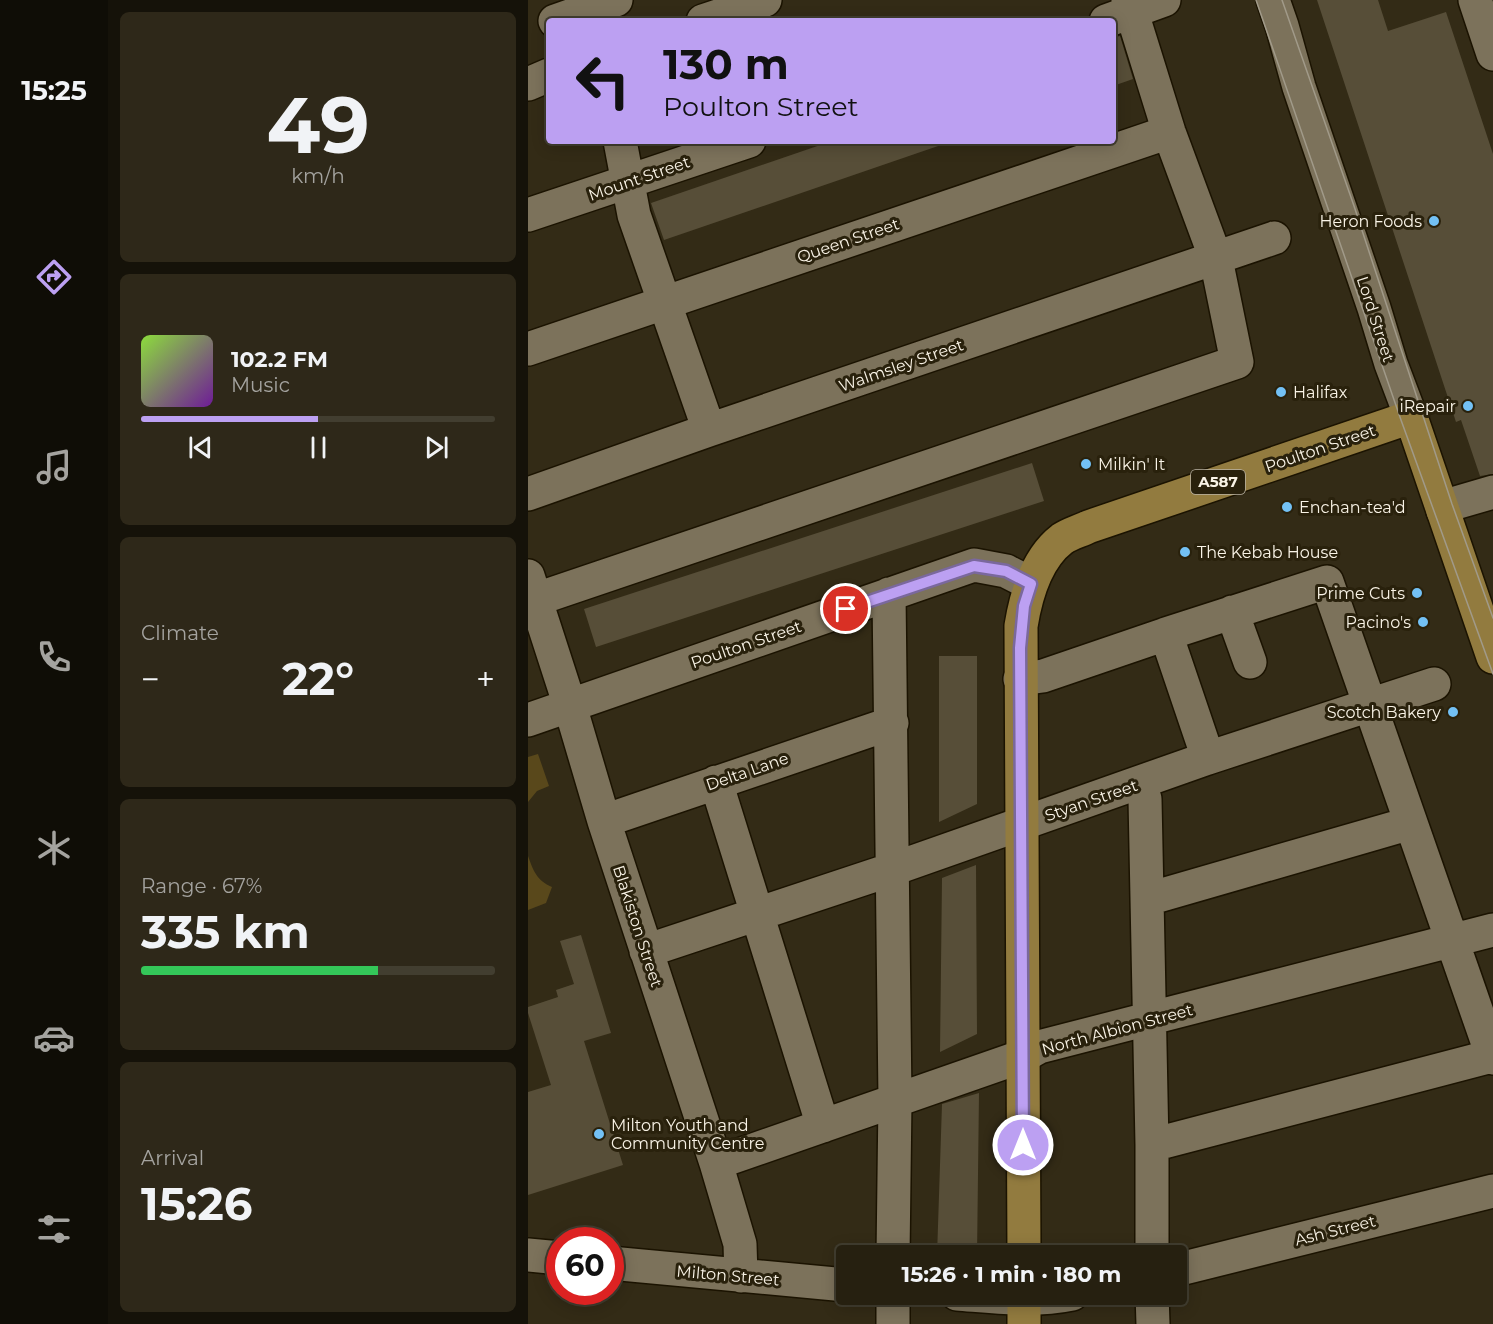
<!DOCTYPE html>
<html lang="en">
<head>
<meta charset="utf-8">
<style>
	:root { --surface:#262010; --page:#2e2819; --text:#f1f3f6; --muted:#a4a39f; --line:#423e30; --accent:#bca0f2 }
	body { margin:0; font-family:Montserrat,sans-serif; background:var(--page); color:var(--text); height:100vh; display:flex; flex-direction:column; font-size:22px; white-space:nowrap }
	* { box-sizing:border-box; margin:0 }
	p { font-size:20px; color:var(--muted) }
	.icon { flex:none; width:33px; height:33px; fill:none; stroke:currentColor; stroke-width:2; stroke-linecap:round; stroke-linejoin:round }
	.map { position:relative; flex:1; overflow:hidden }
	.sheet { display:flex; flex-direction:column; gap:12px; padding:12px; background:#151209; width:420px }
	.sheet>* { flex:none }
	.hud { position:absolute; left:18px; top:18px; width:570px; height:126px; border-radius:6px; box-shadow:0 3px 15px #0003,0 0 0 2px var(--line); background:#bca0f2; color:#111; overflow:hidden }
	.speed { position:absolute; left:18px; top:1227px; display:flex; gap:12px; font-size:30px; font-weight:700; text-align:center }
	.speed>* { display:grid; place-content:center; width:78px; height:78px; border-radius:50%; background:var(--surface); box-shadow:0 3px 15px #0003,0 0 0 2px var(--line); line-height:1 }
	.speed .limit { border:9px solid #d22; background:#fff; color:#111 }
	.pin { position:absolute; display:grid; place-items:center; width:51px; height:51px; color:#fff; margin:-26px; border:3px solid #fff; border-radius:50%; box-shadow:0 2px 6px #0007 }
	.me { position:absolute; width:66px; margin:-33px; rotate:0deg; stroke-linejoin:round; filter:drop-shadow(0 0 4px #0008) }
	.turn { display:flex; align-items:center; gap:21px; height:126px; padding:0 18px; font-size:27px }
	.turn .icon { width:78px; height:78px; stroke-width:2.5 }
	.turn b { display:block; font-size:42px; line-height:51px }
	.big { font-size:45px; font-weight:700; line-height:1.1 }
	.sheet .widget { flex:1; display:flex; flex-direction:column; justify-content:center; gap:9px; min-width:0; padding:0 21px; border-radius:9px; background:var(--page) }
	.sheet .dial { align-items:center; gap:0 }
	.dial b { font-size:78px; line-height:1 }
	.song { display:flex; align-items:center; gap:18px }
	.cover { width:72px; height:72px; border-radius:9px; background:linear-gradient(135deg,hsl(90 70% 55%),hsl(280 70% 35%)) }
	.played { height:6px; border-radius:3px; background:linear-gradient(90deg,var(--accent) 50%,var(--line) 50%) }
	.keys { display:flex; justify-content:space-around; direction:ltr }
	.heat { display:flex; justify-content:space-between; align-items:center; font-size:33px; direction:ltr }
	.charge { height:9px; border-radius:4px; background:linear-gradient(90deg,#34c759 67%,var(--line) 0) }
	.trip { position:absolute; left:308px; top:1245px; width:351px; height:60px; border-radius:6px; background:var(--surface); box-shadow:0 3px 15px #0003,0 0 0 2px var(--line); font-weight:700; line-height:60px; text-align:center }
	main { display:flex; flex:1; min-height:0 }
	.dock { display:flex; flex-direction:column; width:108px; justify-content:space-around; align-items:center; background:#0f0d06; color:var(--muted) }
	.dock .icon { width:42px; height:42px }
	.dock .on { color:var(--accent) }
	.dock b { font-size:27px; color:var(--text) }
	.map>svg:first-child { display:block }
	.green { fill:#59481b }
	.building { fill:#574e38 }
	.lines { fill:none; stroke-linecap:round; stroke-linejoin:round }
	.minor-casing { stroke:#1b1301; stroke-width:36 }
	.major-casing { stroke:#1b1301; stroke-width:36 }
	.minor { stroke:#7c725b; stroke-width:33 }
	.major { stroke:#927b3f; stroke-width:33 }
	.tram { stroke:#a19a89; stroke-width:1.5 }
	.route-casing { stroke:#7a689d; stroke-width:15 }
	.route { stroke:#bca0f2; stroke-width:10 }
	.poi-dot { fill:#73c1f5; stroke:#29210c; stroke-width:2 }
	.labels { text-anchor:middle; stroke-width:6; stroke-linejoin:round; paint-order:stroke }
	.shield { fill:#29210c; stroke:#bbb4a5; stroke-width:1.5 }
	.shield-label { font-size:15px; font-weight:bold; fill:#f9f3e6 }
	.street-label { font-size:16px; fill:#f9f3e6; stroke:#29210c }
	.poi-label { font-size:16px; fill:#f9f3e6; stroke:#29210c; text-anchor:end }
</style>
</head>
<body>
<main>
<nav class="dock">
<b>15:25</b>
<svg class="icon on" aria-label="directions" viewBox="0 0 24 24"><path d="M12 3l9 9-9 9-9-9zM9 14v-3h6M13 9l2 2-2 2"/></svg>
<svg class="icon" aria-label="music" viewBox="0 0 24 24"><path d="M9 18V5l10-2v13"/><circle cx="6" cy="18" r="3"/><circle cx="16" cy="16" r="3"/></svg>
<svg class="icon" aria-label="phone" viewBox="0 0 24 24"><path d="M5 4h4l2 5-3 2q2 4 5 5l2-3 5 2v4C11 20 4 13 5 4z"/></svg>
<svg class="icon" aria-label="climate" viewBox="0 0 24 24"><path d="M12 3v18M4 7l16 10M4 17L20 7"/></svg>
<svg class="icon" aria-label="car" viewBox="0 0 24 24"><path d="M5 17H2v-5l4-1 3-4h7l3 4 3 1v5h-3M9 17h6M6 11h13"/><circle cx="7" cy="17" r="2"/><circle cx="17" cy="17" r="2"/></svg>
<svg class="icon" aria-label="filters" viewBox="0 0 24 24"><path d="M4 7h16M4 17h16"/><circle cx="9" cy="7" r="2"/><circle cx="15" cy="17" r="2"/></svg>
</nav>
<section class="sheet">
<div class="widget dial"><b>49</b><p>km/h</p></div>
<div class="widget">
<div class="song"><i class="cover"></i><div><b>102.2 FM</b><p>Music</p></div></div>
<div class="played"></div>
<div class="keys"><svg class="icon" aria-label="previous" viewBox="0 0 24 24"><path d="M18 5L8 12l10 7zM5 5v14"/></svg><svg class="icon" aria-label="pause" viewBox="0 0 24 24"><path d="M8 5v14M16 5v14"/></svg><svg class="icon" aria-label="next" viewBox="0 0 24 24"><path d="M6 5l10 7-10 7zM19 5v14"/></svg></div>
</div>
<div class="widget"><p>Climate</p>
<div class="heat"><a>−</a><b class="big">22°</b><a>+</a></div>
</div>
<div class="widget"><p>Range · 67%</p><b class="big">335 km</b><div class="charge"></div></div>
<div class="widget"><p>Arrival</p><b class="big">15:26</b></div>
</section>
<div class="map">
<svg width="965" height="1324" viewBox="0 0 965 1324">
	<rect width="100%" height="100%" fill="#332b16"/>
	<path class="green" d="M 10,754 L 21,786 L 9,791 L 0,802 L 0,757 Z
		M 0,856 C 5,870 9,881 24,887 L 18,903 L 0,910 Z"/>
	<path class="building" d="M 789,0 L 850,0 L 860,31 L 918,12 L 965,154 L 965,474 L 952,476 L 933,420 L 928,422 Z
		M 592,36 L 605,79 L 585,86 L 585,38 Z
		M 304,141 L 413,141 L 413,145 L 136,240 L 123,203 Z
		M 504,463 L 516,501 L 68,647 L 56,609 Z
		M 411,656 L 449,656 L 449,804 L 411,822 Z
		M 448,865 L 449,1034 L 412,1052 L 414,878 Z
		M 53,935 L 83,1033 L 56,1041 L 95,1165 L 0,1195 L 0,1092 L 23,1085 L 0,1013 L 0,1007 L 30,997 L 28,990 L 46,984 L 32,941 Z
		M 451,1093 L 449,1256 L 409,1256 L 414,1104 Z"/>
	<g class="lines">
		<defs>
			<path id="minor" d="M 745,0 L 754,26 L 771,87 L 846,308 L 863,364 L 883,417
				M 947,0 L 965,54
				M 27,21 L 88,0
				M 175,21 L 237,0
				M 578,21 L 636,0
				M 0,84 L 21,75
				M 92,141 L 106,215 L 181,430
				M 0,215 L 221,141
				M 0,349 L 641,132
				M 0,494 L 181,430 L 746,238
				M 915,511 L 924,504 L 965,492
				M 0,576 L 42,706 L 76,821 L 188,1163 L 212,1244 L 213,1276
				M 361,594 L 367,1100 L 365,1256
				M 0,602 L 709,362 L 688,259 L 641,132 L 600,0
				M 704,612 L 722,662
				M 492,679 L 515,676 L 638,634
				M 0,720 L 446,565 L 478,571 L 503,584
				M 680,758 L 638,634 L 799,582 L 965,1058
				M 188,782 L 295,1126
				M 612,784 L 617,799 L 624,1145 L 624,1256
				M 76,821 L 364,723
				M 620,899 L 883,823
				M 118,951 L 365,869 L 680,758 L 906,684
				M 624,1145 L 964,1056
				M 188,1163 L 495,1056 L 511,1047 L 965,930
				M 0,1255 L 32,1258
				M 82,1263 L 318,1285
				M 648,1270 L 965,1191
				M 365,1294 L 365,1324
				M 429,1294 C 468,1297 505,1302 544,1294
				M 624,1294 L 625,1324"/>
			<path id="major" d="M 496,1256 L 493,626 C 498,595 508,559 534,539 C 541,534 552,531 560,527 L 883,417 L 965,657
				M 496,1294 L 496,1324"/>
		</defs>
		<use href="#minor" class="minor-casing"/>
		<use href="#major" class="major-casing"/>
		<use href="#minor" class="minor"/>
		<use href="#major" class="major"/>
		<path class="tram" d="M 728,0 L 873,420 L 965,674
			M 754,0 L 826,206 L 924,504 L 965,618"/>
	</g>
	<g class="lines">
		<defs>
			<path id="route" d="M 318,609 L 446,566 L 478,571 L 503,584 L 496,606 L 492,648 L 495,1145"/>
		</defs>
		<use href="#route" class="route-casing"/>
		<use href="#route" class="route"/>
	</g>
	<g class="poi-dot">
		<circle cx="906" cy="221" r="6"/>
		<circle cx="753" cy="392" r="6"/>
		<circle cx="940" cy="406" r="6"/>
		<circle cx="558" cy="464" r="6"/>
		<circle cx="759" cy="507" r="6"/>
		<circle cx="657" cy="552" r="6"/>
		<circle cx="889" cy="593" r="6"/>
		<circle cx="895" cy="622" r="6"/>
		<circle cx="925" cy="712" r="6"/>
		<circle cx="71" cy="1134" r="6"/>
	</g>
	<g class="labels">
		<rect class="shield" x="663" y="470" width="54" height="24" rx="4.5"/>
		<g class="shield-label">
			<text x="690" y="487">A587</text>
		</g>
		<g class="street-label">
			<text transform="translate(111 178) rotate(-19)" y="6">Mount Street</text>
			<text transform="translate(320 240) rotate(-19)" y="6">Queen Street</text>
			<text transform="translate(848 319) rotate(72)" y="6">Lord Street</text>
			<text transform="translate(373 365) rotate(-19)" y="6">Walmsley Street</text>
			<text transform="translate(792 448) rotate(-19)" y="6">Poulton Street</text>
			<text transform="translate(218 644) rotate(-19)" y="6">Poulton Street</text>
			<text transform="translate(219 771) rotate(-19)" y="6">Delta Lane</text>
			<text transform="translate(563 800) rotate(-19)" y="6">Styan Street</text>
			<text transform="translate(110 926) rotate(72)" y="6">Blakiston Street</text>
			<text transform="translate(589 1029) rotate(-15)" y="6">North Albion Street</text>
			<text transform="translate(807 1230) rotate(-14)" y="6">Ash Street</text>
			<text transform="translate(200 1275) rotate(5)" y="6">Milton Street</text>
		</g>
		<g class="poi-label">
			<text x="894" y="227">Heron Foods</text>
			<text x="765" y="398" text-anchor="start">Halifax</text>
			<text x="928" y="412">iRepair</text>
			<text x="570" y="470" text-anchor="start">Milkin' It</text>
			<text x="771" y="513" text-anchor="start">Enchan-tea'd</text>
			<text x="669" y="558" text-anchor="start">The Kebab House</text>
			<text x="877" y="599">Prime Cuts</text>
			<text x="883" y="628">Pacino's</text>
			<text x="913" y="718">Scotch Bakery</text>
			<text x="83" y="1131" text-anchor="start">Milton Youth and<tspan x="83" dy="18">Community Centre</tspan></text>
		</g>
	</g>
</svg>
<div class="speed"><div class="limit">60</div></div>
<div class="pin" style="left:318px;top:609px;background:#d93025"><svg class="icon" aria-label="arrive" viewBox="0 0 24 24"><path d="M6 21V4h12l-3 4 3 4H6"/></svg></div>
<svg class="me" style="left:495px;top:1145px" viewBox="-20 -20 40 40"><circle r="17" fill="#bca0f2" stroke="#fff" stroke-width="3"/><path d="M0-11L8 9 0 5-8 9z" fill="#fff"/></svg>
<div class="trip">15:26 · 1 min · 180 m</div>
<div class="hud">
<div class="turn"><svg class="icon" aria-label="left" viewBox="0 0 24 24"><path d="M17 20v-9H6M10 6l-5 5 5 5"/></svg><div><b>130 m</b>Poulton Street</div></div>
</div>
</div>
</main>
</body>
</html>
